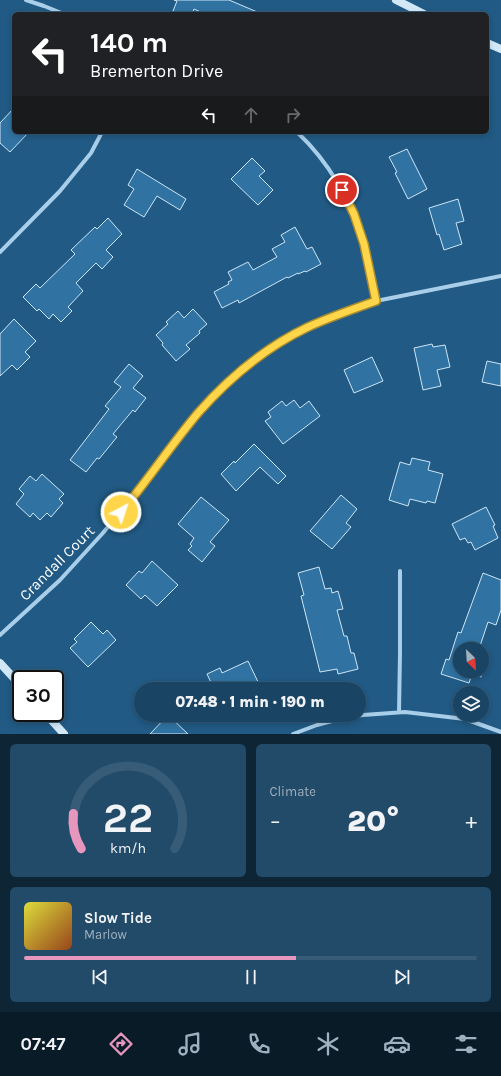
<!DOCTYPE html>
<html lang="en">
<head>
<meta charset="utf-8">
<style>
	:root { --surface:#194463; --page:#224b69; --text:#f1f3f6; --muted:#9fb0be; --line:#375c78; --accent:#e797bd }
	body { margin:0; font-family:Karla,sans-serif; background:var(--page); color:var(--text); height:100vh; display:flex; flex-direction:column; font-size:15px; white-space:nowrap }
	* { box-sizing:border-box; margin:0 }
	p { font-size:13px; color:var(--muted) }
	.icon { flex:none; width:22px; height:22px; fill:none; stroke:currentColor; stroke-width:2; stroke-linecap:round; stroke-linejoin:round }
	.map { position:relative; height:734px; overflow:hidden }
	.panel { display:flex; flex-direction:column; gap:10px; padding:10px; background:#0e2536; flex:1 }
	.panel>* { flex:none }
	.banner { position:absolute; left:12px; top:12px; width:477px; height:122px; border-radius:6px; box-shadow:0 2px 6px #0003,0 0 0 1px var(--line); background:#202124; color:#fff; overflow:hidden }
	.needle { width:26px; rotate:155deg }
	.tools { position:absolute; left:453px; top:642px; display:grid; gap:8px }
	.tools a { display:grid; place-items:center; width:36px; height:36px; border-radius:50%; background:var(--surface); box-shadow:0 2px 6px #0003,0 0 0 1px var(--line); font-size:20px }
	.speed { position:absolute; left:12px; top:670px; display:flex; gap:8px; font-size:20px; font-weight:700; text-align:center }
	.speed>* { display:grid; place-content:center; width:52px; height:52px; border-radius:50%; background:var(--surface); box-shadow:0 2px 6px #0003,0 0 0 1px var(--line); line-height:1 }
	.speed .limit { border:2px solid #111; border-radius:6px; background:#fff; color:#111 }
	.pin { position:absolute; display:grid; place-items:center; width:34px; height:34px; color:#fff; margin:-17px; border:2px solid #fff; border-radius:50%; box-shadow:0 1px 4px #0007 }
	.me { position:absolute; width:44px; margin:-22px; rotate:40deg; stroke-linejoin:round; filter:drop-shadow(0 0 3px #0008) }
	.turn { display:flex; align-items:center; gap:14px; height:84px; padding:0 12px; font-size:18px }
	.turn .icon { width:52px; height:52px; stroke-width:2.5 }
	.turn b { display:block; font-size:28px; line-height:34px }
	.lanes { display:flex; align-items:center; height:38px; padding:0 12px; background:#0003; justify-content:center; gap:20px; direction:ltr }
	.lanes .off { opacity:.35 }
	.big { font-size:30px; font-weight:800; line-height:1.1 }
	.panel .tile { flex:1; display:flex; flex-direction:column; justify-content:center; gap:6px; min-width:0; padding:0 14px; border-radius:6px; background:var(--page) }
	.panel .dial { align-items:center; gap:0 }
	.dial svg { height:104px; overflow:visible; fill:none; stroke:var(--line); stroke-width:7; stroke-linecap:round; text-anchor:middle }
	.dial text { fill:var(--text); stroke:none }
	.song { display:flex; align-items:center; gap:12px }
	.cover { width:48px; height:48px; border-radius:6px; background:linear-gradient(135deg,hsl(60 70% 55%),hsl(20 70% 35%)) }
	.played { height:4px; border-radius:2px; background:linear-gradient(90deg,var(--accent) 60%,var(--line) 60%) }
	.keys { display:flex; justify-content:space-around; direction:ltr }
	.heat { display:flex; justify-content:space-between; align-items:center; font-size:22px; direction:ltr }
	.panel .tiles { flex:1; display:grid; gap:10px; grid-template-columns:1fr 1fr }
	.tile:last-child { grid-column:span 2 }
	.trip { position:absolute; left:134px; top:682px; width:232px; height:40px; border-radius:20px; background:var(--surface); box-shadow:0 2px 6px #0003,0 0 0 1px var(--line); font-weight:800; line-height:40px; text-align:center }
	.menu { display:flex; height:64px; justify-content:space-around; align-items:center; background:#0a1b28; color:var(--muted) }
	.menu .icon { width:28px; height:28px }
	.menu .on { color:var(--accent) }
	.menu b { font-size:18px; color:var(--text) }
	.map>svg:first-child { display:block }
	.building { fill:#3072a1; stroke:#cde6f7 }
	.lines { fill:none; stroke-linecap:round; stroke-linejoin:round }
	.street { stroke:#a8cee9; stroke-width:4 }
	.secondary { stroke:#d3e8f7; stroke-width:8 }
	.route-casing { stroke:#a68a30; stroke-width:10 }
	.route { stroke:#ffd54a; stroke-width:7 }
	.labels { text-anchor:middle; stroke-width:4; stroke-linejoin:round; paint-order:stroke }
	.street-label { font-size:15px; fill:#fff; stroke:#215a84 }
</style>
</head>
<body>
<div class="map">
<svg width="501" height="734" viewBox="0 0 501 734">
	<rect width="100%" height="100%" fill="#215a84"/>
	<path class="building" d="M 174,0 L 229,0 L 262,14 L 205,14 L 194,9 L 192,14 L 181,14 L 173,11 L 177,1 Z
		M 14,108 L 14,132 L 29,132 L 10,152 L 0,143 L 0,123 Z
		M 407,149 L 427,189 L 408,199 L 395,173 L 397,172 L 389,157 Z
		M 252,158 L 265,171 L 259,176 L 273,190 L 258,205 L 231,179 Z
		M 137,169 L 186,199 L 180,210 L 157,196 L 144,217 L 124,205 L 134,189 L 128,185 Z
		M 458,199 L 464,221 L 456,223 L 462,244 L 444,250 L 439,234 L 437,235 L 429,208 Z
		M 108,218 L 122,234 L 106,250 L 113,257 L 102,269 L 96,263 L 76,283 L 83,291 L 68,307 L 72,311 L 61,322 L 53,314 L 49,319 L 39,309 L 37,311 L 23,297 L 36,284 L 40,288 L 75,254 L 71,250 L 95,227 L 97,229 Z
		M 295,227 L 307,249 L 312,247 L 321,264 L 306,272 L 305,271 L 298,274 L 298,273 L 288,278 L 287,277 L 239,303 L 238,300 L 222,308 L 214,292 L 229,284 L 228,282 L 232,280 L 228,272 L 248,262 L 253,270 L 277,257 L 272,249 L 285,242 L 281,235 Z
		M 193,309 L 207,324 L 199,331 L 200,333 L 186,345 L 190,349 L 176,361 L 162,345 L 163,343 L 156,335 L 168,324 L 166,322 L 178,311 L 184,318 Z
		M 14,319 L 36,341 L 25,352 L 30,357 L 17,370 L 12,365 L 0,376 L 0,334 Z
		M 432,344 L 433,347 L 445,345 L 450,367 L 437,370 L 441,386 L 423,390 L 414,348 Z
		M 372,357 L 383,381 L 354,393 L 344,370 Z
		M 487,361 L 501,364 L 501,386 L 482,382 Z
		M 129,364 L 143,376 L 133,388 L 146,398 L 135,412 L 133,410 L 113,434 L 117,437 L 99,459 L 97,458 L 86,472 L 70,460 L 109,409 L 105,406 L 121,387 L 114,382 Z
		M 294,400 L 300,408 L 309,401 L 320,416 L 283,444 L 265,421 L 271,417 L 268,412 L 282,401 L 286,406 Z
		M 254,444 L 286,476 L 278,484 L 260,467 L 236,491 L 221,474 L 234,461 L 235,463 Z
		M 412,458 L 430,462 L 428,470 L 443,474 L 435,503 L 427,501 L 426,503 L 410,499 L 408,506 L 389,500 L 400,462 L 410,465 Z
		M 42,474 L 64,494 L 59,499 L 63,503 L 51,517 L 47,513 L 40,520 L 33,513 L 30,517 L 16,504 L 24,494 L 19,489 L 30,476 L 36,481 Z
		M 341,495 L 357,509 L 346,523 L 351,527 L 332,549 L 310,531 Z
		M 201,497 L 229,520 L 210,542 L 215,546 L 202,562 L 188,550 L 192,546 L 190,544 L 194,538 L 178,524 Z
		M 486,507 L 495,525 L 493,526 L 498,538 L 475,550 L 471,542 L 468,543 L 465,538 L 460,540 L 452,524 Z
		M 152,561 L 178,585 L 157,606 L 145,595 L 141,599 L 126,585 L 139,571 L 142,573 Z
		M 319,567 L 325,589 L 331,588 L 332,593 L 338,591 L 343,609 L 337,610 L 344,636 L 347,636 L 351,653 L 354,653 L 358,669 L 338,674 L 337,669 L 320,672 L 301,596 L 304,595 L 298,573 Z
		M 483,573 L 501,580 L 501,610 L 496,625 L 488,622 L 479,649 L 460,649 L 460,671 L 482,671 L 482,659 L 487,660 L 481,677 L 472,674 L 469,683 L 441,674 L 446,659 L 449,660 L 458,632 L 461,633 Z
		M 91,622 L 103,634 L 107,630 L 116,640 L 88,667 L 70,648 L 77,642 L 74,639 Z
		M 248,661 L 259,684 L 248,689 L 214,689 L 207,674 L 220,668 L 222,673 Z
		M 168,715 L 188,734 L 150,734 Z"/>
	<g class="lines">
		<path class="street" d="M 26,0 L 44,6 L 64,14
			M 297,132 C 329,162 352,202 364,244 C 369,263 372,282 376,301
			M 0,252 L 60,191 L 91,153 L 102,132
			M 0,635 L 60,580 L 102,534 L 131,500 L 198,413 L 229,381 L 257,359 L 274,347 L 307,328 L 346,311 L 376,301 L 501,276
			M 399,712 L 400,653 L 400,571
			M 293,734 L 317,725 L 347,717 L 363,715 L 405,712 L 465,719 L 501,732"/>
		<path class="secondary" d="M 396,0 L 424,14
			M 487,43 L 501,49
			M 0,663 L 21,686
			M 45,713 L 64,734"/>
	</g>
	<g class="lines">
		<defs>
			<path id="route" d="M 121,512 C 148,480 171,445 198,413 C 228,379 266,347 308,327 C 330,317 353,309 376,301 L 364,244 L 354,214 L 342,190"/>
		</defs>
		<use href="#route" class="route-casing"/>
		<use href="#route" class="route"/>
	</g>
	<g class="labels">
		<g class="street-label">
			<text transform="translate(57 563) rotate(-45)" y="5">Crandall Court</text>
		</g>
	</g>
</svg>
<div class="tools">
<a><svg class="needle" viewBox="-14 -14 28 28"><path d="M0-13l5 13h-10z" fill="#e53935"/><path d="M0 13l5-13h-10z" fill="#9fb0be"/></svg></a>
<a><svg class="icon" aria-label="layers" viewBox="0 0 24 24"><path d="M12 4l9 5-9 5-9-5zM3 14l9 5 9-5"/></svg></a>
</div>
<div class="speed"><div class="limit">30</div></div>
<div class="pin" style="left:342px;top:190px;background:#d93025"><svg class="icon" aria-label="arrive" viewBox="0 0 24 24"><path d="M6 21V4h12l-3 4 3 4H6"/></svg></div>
<svg class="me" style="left:121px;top:512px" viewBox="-20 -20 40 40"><circle r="17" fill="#ffd54a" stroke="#fff" stroke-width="3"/><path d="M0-11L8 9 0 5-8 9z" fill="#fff"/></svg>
<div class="trip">07:48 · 1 min · 190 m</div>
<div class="banner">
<div class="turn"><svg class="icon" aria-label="left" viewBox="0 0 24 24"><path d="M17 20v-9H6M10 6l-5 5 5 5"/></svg><div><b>140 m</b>Bremerton Drive</div></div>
<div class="lanes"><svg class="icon" aria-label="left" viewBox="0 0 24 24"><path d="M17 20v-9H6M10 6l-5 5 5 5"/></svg><svg class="icon off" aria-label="ahead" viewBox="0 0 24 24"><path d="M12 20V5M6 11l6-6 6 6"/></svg><svg class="icon off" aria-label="right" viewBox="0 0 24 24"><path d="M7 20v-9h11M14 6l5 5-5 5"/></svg></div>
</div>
</div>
<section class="panel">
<div class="tiles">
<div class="tile dial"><svg viewBox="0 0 100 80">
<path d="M14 69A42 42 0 1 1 86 69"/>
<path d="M14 69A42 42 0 0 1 8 42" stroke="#e797bd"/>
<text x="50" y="56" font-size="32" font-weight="700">22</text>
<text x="50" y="72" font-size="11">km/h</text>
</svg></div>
<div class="tile"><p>Climate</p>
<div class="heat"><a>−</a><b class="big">20°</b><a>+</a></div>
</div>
<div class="tile">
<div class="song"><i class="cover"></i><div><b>Slow Tide</b><p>Marlow</p></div></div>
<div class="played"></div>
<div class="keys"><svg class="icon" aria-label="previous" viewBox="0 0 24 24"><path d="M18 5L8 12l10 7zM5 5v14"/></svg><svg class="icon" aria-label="pause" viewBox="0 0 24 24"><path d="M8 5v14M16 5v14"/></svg><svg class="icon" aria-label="next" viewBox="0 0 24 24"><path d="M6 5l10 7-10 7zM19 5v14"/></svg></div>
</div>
</div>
</section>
<nav class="menu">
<b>07:47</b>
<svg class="icon on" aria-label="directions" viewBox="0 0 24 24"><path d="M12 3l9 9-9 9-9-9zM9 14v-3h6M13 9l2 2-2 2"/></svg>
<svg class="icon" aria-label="music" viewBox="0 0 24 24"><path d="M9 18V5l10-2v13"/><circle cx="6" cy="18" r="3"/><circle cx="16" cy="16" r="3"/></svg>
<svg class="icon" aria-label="phone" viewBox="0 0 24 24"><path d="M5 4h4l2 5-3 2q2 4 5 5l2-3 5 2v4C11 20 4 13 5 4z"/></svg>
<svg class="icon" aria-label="climate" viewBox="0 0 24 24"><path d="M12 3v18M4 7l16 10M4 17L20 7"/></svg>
<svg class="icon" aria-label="car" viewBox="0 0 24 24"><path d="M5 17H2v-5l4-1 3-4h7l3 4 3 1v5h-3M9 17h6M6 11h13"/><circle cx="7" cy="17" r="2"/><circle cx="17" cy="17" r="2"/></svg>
<svg class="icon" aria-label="filters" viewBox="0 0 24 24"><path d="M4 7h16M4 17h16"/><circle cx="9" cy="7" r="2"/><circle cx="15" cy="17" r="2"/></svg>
</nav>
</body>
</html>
